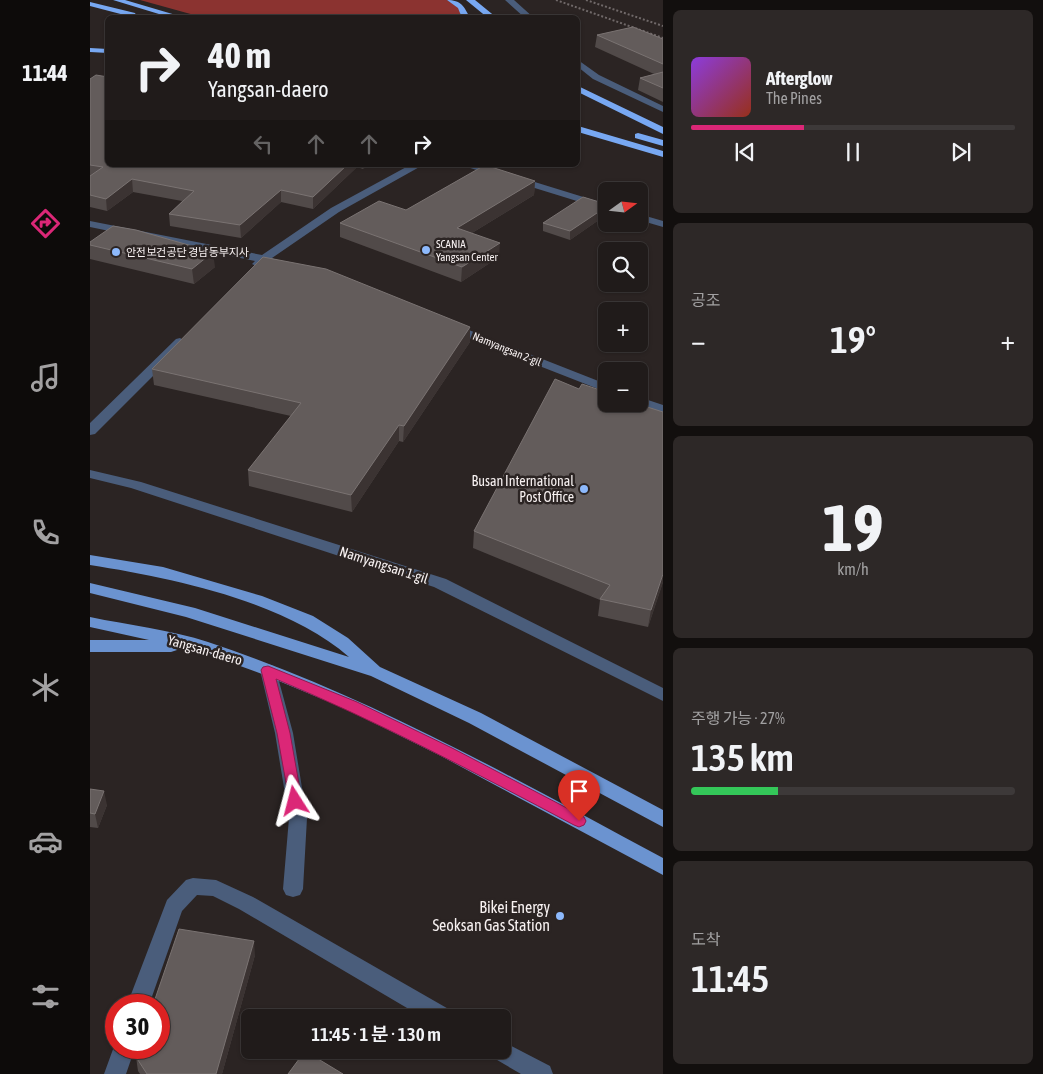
<!DOCTYPE html>
<html lang="ko">
<head>
<meta charset="utf-8">
<style>
	:root { --surface:#201b1a; --page:#2d2827; --text:#f1f3f6; --muted:#a2a1a2; --line:#3d3939; --accent:#db2777 }
	body { margin:0; font-family:"Asap Condensed","Noto Sans KR",sans-serif; background:var(--page); color:var(--text); height:100vh; display:flex; flex-direction:column; font-size:19px; white-space:nowrap }
	* { box-sizing:border-box; margin:0 }
	p { font-size:16px; color:var(--muted) }
	.icon { flex:none; width:28px; height:28px; fill:none; stroke:currentColor; stroke-width:2; stroke-linecap:round; stroke-linejoin:round }
	.map { position:relative; flex:1; overflow:hidden }
	.details { display:flex; flex-direction:column; gap:10px; padding:10px; background:#120f0e; width:380px }
	.details>* { flex:none }
	.hud { position:absolute; left:15px; top:15px; width:475px; height:152px; border-radius:8px; box-shadow:0 1px 4px #0004,0 0 0 1px var(--line); background:#201b1a; color:var(--text); overflow:hidden }
	.needle { width:32px; rotate:75deg }
	.buttons { position:absolute; left:508px; top:182px; display:grid; gap:10px }
	.buttons a { display:grid; place-items:center; width:50px; height:50px; border-radius:8px; background:var(--surface); box-shadow:0 1px 4px #0004,0 0 0 1px var(--line); font-size:25px }
	.speed { position:absolute; left:15px; top:994px; display:flex; gap:10px; font-size:25px; font-weight:700; text-align:center }
	.speed>* { display:grid; place-content:center; width:65px; height:65px; border-radius:50%; background:var(--surface); box-shadow:0 1px 4px #0004,0 0 0 1px var(--line); line-height:1 }
	.speed .limit { border:8px solid #d22; background:#fff; color:#111 }
	.pin { position:absolute; display:grid; place-items:center; width:42px; height:42px; color:#fff; margin:-51px -21px; border-radius:50% 50% 50% 0; rotate:-45deg; box-shadow:0 0 5px #0007 }
	.pin .icon { rotate:45deg }
	.me { position:absolute; width:55px; margin:-28px; rotate:351deg; stroke-linejoin:round; filter:drop-shadow(0 0 4px #0008) }
	.turn { display:flex; align-items:center; gap:18px; height:105px; padding:0 20px; font-size:22px }
	.turn .icon { width:65px; height:65px; stroke-width:2.5 }
	.turn b { display:block; font-size:35px; line-height:42px }
	.lanes { display:flex; align-items:center; height:48px; padding:0 20px; background:#0003; justify-content:center; gap:25px; direction:ltr }
	.lanes .off { opacity:.35 }
	.big { font-size:38px; font-weight:600; line-height:1.1 }
	.details .card { flex:1; display:flex; flex-direction:column; justify-content:center; gap:8px; min-width:0; padding:0 18px; border-radius:8px; background:var(--page) }
	.details .dial { align-items:center; gap:0 }
	.dial b { font-size:65px; line-height:1 }
	.song { display:flex; align-items:center; gap:15px }
	.cover { width:60px; height:60px; border-radius:8px; background:linear-gradient(135deg,hsl(270 70% 55%),hsl(10 70% 35%)) }
	.played { height:5px; border-radius:2px; background:linear-gradient(90deg,var(--accent) 35%,var(--line) 35%) }
	.keys { display:flex; justify-content:space-around; direction:ltr }
	.heat { display:flex; justify-content:space-between; align-items:center; font-size:28px; direction:ltr }
	.charge { height:8px; border-radius:4px; background:linear-gradient(90deg,#34c759 27%,var(--line) 0) }
	.trip { position:absolute; left:151px; top:1009px; width:270px; height:50px; border-radius:8px; background:var(--surface); box-shadow:0 1px 4px #0004,0 0 0 1px var(--line); font-weight:600; line-height:50px; text-align:center }
	main { display:flex; flex:1; min-height:0 }
	.tabs { display:flex; flex-direction:column; width:90px; justify-content:space-around; align-items:center; background:#0d0b0a; color:var(--muted) }
	.tabs .icon { width:35px; height:35px }
	.tabs .on { color:var(--accent) }
	.tabs b { font-size:22px; color:var(--text) }
	.map>svg:first-child { display:block }
	.forest { fill:#8b3330 }
	.lines { fill:none; stroke-linecap:round; stroke-linejoin:round }
	.path { stroke:#706969; stroke-width:2; stroke-dasharray:2 2; stroke-linecap:butt }
	.minor { fill:#4a5d7b; fill-rule:evenodd }
	.major { fill:#6b93d0; fill-rule:evenodd }
	.highway { fill:#78a8f2; fill-rule:evenodd }
	.wall { fill:#514a49 }
	.shaded-wall { fill:#3b3332 }
	.building { fill:#635c5b; stroke:#7a7372 }
	.route { fill:#db2777; stroke:#8e194d }
	.poi-dot { fill:#8db9fc; stroke:#2b2423; stroke-width:2 }
	.labels { text-anchor:middle; stroke-width:5; stroke-linejoin:round; paint-order:stroke }
	.far-poi-label { font-size:11px; fill:#f7f1f1; stroke:#2b2423; text-anchor:start }
	.far-street-label { font-size:11px; fill:#f7f1f1; stroke:#2b2423 }
	.poi-label { font-size:14px; fill:#f7f1f1; stroke:#2b2423; text-anchor:end }
	.street-label { font-size:14px; fill:#f7f1f1; stroke:#2b2423 }
	.near-poi-label { font-size:16px; fill:#f7f1f1; stroke:#2b2423; text-anchor:end }
</style>
</head>
<body>
<main>
<nav class="tabs">
<b>11:44</b>
<svg class="icon on" aria-label="directions" viewBox="0 0 24 24"><path d="M12 3l9 9-9 9-9-9zM9 14v-3h6M13 9l2 2-2 2"/></svg>
<svg class="icon" aria-label="music" viewBox="0 0 24 24"><path d="M9 18V5l10-2v13"/><circle cx="6" cy="18" r="3"/><circle cx="16" cy="16" r="3"/></svg>
<svg class="icon" aria-label="phone" viewBox="0 0 24 24"><path d="M5 4h4l2 5-3 2q2 4 5 5l2-3 5 2v4C11 20 4 13 5 4z"/></svg>
<svg class="icon" aria-label="climate" viewBox="0 0 24 24"><path d="M12 3v18M4 7l16 10M4 17L20 7"/></svg>
<svg class="icon" aria-label="car" viewBox="0 0 24 24"><path d="M5 17H2v-5l4-1 3-4h7l3 4 3 1v5h-3M9 17h6M6 11h13"/><circle cx="7" cy="17" r="2"/><circle cx="17" cy="17" r="2"/></svg>
<svg class="icon" aria-label="filters" viewBox="0 0 24 24"><path d="M4 7h16M4 17h16"/><circle cx="9" cy="7" r="2"/><circle cx="15" cy="17" r="2"/></svg>
</nav>
<div class="map">
<svg width="573" height="1074" viewBox="0 0 573 1074">
	<rect width="100%" height="100%" fill="#2b2423"/>
	<path class="forest" d="M 50,0 L 357,0 L 370,7 L 370,16 L 368,18 L 115,18 Z"/>
	<g class="lines">
		<path class="path" d="M 466,0 L 573,38
			M 496,0 L 573,26"/>
		<path class="minor" d="M 415,0 L 424,0 L 444,18 L 435,18 Z
			M 488,60 L 509,75 L 573,106 L 573,112 L 503,79 L 488,67 Z
			M 320,165 L 333,165 L 249,212 L 182,258 L 198,265 L 196,267 L 192,268 L 176,263 L 168,267 L 162,264 L 165,261 L 0,227 L 0,221 L 172,255 L 241,208 Z
			M 375,165 L 390,165 L 516,204 L 516,210 L 377,167 Z
			M 549,214 L 573,221 L 573,227 L 549,220 Z
			M 361,323 L 516,384 L 516,392 L 357,330 L 355,327 L 357,324 Z
			M 90,338 L 96,342 L 94,345 L 5,434 L 0,435 L 0,423 L 86,339 Z
			M 549,397 L 573,405 L 573,414 L 544,404 L 549,404 Z
			M 0,470 L 51,482 L 356,579 L 573,688 L 573,701 L 344,587 L 41,488 L 0,478 Z
			M 178,664 L 184,666 L 186,670 L 203,733 L 217,818 L 213,889 L 210,895 L 203,897 L 196,895 L 193,889 L 199,818 L 185,733 L 170,670 L 172,666 Z
			M 103,878 L 126,880 L 163,897 L 362,1011 L 365,1018 L 334,1018 L 149,909 L 123,896 L 107,895 L 92,911 L 59,1005 L 37,1005 L 77,900 L 96,880 Z
			M 26,1041 L 26,1048 L 45,1048 L 36,1074 L 14,1074 Z
			M 412,1041 L 460,1066 L 463,1074 L 431,1074 L 402,1057 L 399,1050 L 412,1050 Z"/>
		<path class="major" d="M 0,555 L 73,567 L 172,596 L 223,616 L 258,638 L 290,667 L 391,713 L 573,810 L 573,827 L 379,723 L 281,676 L 96,617 L 0,593 L 0,583 L 105,608 L 259,657 C 195,601 82,578 0,565 Z
			M 0,617 C 38,625 82,630 118,642 C 278,695 425,779 573,858 L 573,875 L 351,756 L 256,709 L 172,674 L 109,651 L 89,647 L 87,650 L 81,652 L 0,652 L 0,640 L 59,640 L 0,627 Z"/>
		<path class="highway" d="M 23,0 L 35,0 L 96,18 L 82,18 Z
			M 357,0 C 371,0 374,6 380,18 L 372,18 L 368,8 Z
			M 376,0 L 385,0 L 407,18 L 398,18 Z
			M 0,2 L 45,13 L 46,15 L 42,17 L 0,6 Z
			M 0,48 L 18,49 L 18,53 L 0,52 Z
			M 488,86 L 573,127 L 573,134 L 488,92 Z
			M 488,126 L 573,151 L 573,157 L 488,132 Z
			M 548,133 L 573,140 L 573,146 L 545,138 L 545,134 Z"/>
	</g>
	<path class="wall" d="M 507,35 L 573,39 L 573,102 L 548,90 L 550,78 L 564,74 L 505,47 Z
		M 0,79 L 18,165 L 279,165 L 273,169 L 267,167 L 223,209 L 191,202 L 151,238 L 80,226 L 79,214 L 92,201 L 43,192 L 17,211 L 0,207 Z
		M 445,181 L 444,195 L 382,233 L 409,257 L 371,282 L 250,237 L 250,223 L 316,210 Z
		M 516,204 L 516,215 L 480,240 L 453,231 L 453,223 Z
		M 0,242 L 125,267 L 104,284 L 0,259 Z
		M 380,342 L 313,442 L 309,441 L 262,512 L 159,486 L 158,470 L 201,416 L 64,385 L 62,369 Z
		M 384,531 L 573,582 L 558,627 L 508,616 L 510,600 L 383,548 Z
		M 0,789 L 17,805 L 8,828 L 0,827 Z
		M 165,955 L 132,1074 L 50,1074 L 48,1071 L 46,1057 Z"/>
	<path class="shaded-wall" d="M 257,165 L 267,165 L 267,167 L 223,209 L 223,197 Z
		M 273,165 L 279,165 L 273,169 Z
		M 42,179 L 43,192 L 17,211 L 16,199 Z
		M 445,181 L 444,195 L 367,242 L 367,228 Z
		M 191,190 L 191,202 L 151,238 L 150,225 Z
		M 516,207 L 516,215 L 480,240 L 480,231 Z
		M 410,243 L 409,257 L 371,282 L 372,267 Z
		M 123,252 L 125,267 L 104,284 L 102,269 Z
		M 380,327 L 380,342 L 313,442 L 314,426 Z
		M 309,425 L 309,441 L 262,512 L 261,495 Z
		M 573,574 L 573,582 L 558,627 L 561,610 Z
		M 14,791 L 17,805 L 8,828 L 5,814 Z
		M 164,941 L 165,955 L 132,1074 L 126,1074 Z"/>
	<path class="building" d="M 543,27 L 573,39 L 573,64 L 507,35 Z
		M 573,72 L 573,88 L 550,78 Z
		M 6,75 L 18,77 L 18,90 L 16,91 L 18,91 L 18,165 L 257,165 L 223,197 L 191,190 L 150,225 L 79,214 L 104,191 L 42,179 L 16,199 L 0,195 L 0,176 L 13,167 L 0,165 L 0,79 Z
		M 395,165 L 445,181 L 367,228 L 410,243 L 372,267 L 250,223 L 289,201 L 316,210 Z
		M 493,197 L 516,204 L 516,207 L 480,231 L 453,223 Z
		M 23,226 L 46,230 L 123,252 L 102,269 L 0,245 L 0,242 Z
		M 173,257 L 236,269 L 380,327 L 314,426 L 309,425 L 261,495 L 158,470 L 211,403 L 62,369 Z
		M 465,379 L 489,389 L 492,384 L 516,392 L 516,404 L 548,404 L 573,412 L 573,574 L 561,610 L 510,599 L 520,585 L 384,531 Z
		M 0,789 L 14,791 L 5,814 L 0,813 Z
		M 89,929 L 164,941 L 126,1074 L 57,1074 L 46,1057 L 49,1048 L 69,1048 L 69,1005 L 63,1005 Z
		M 215,1051 L 253,1074 L 198,1074 Z"/>
	<path class="route" d="M 178,666 L 267,702 L 362,748 L 494,817 L 496,821 L 494,825 L 489,827 L 484,825 C 386,773 289,722 186,679 L 200,733 L 212,801 L 210,805 L 205,806 L 200,805 L 187,733 L 171,670 L 173,667 Z"/>
	<g class="poi-dot">
		<circle cx="336" cy="250" r="5"/>
		<circle cx="26" cy="252" r="5"/>
		<circle cx="494" cy="489" r="5"/>
		<circle cx="470" cy="916" r="5"/>
	</g>
	<g class="labels">
		<g class="far-poi-label">
			<text x="346" y="248">SCANIA<tspan x="346" dy="13">Yangsan Center</tspan></text>
			<text x="36" y="256">안전보건공단 경남동부지사</text>
		</g>
		<g class="far-street-label">
			<text transform="translate(417 349) rotate(22)" y="4">Namyangsan 2-gil</text>
		</g>
		<g class="poi-label">
			<text x="484" y="486">Busan International<tspan x="484" dy="16">Post Office</tspan></text>
		</g>
		<g class="street-label">
			<text transform="translate(294 565) rotate(18)" y="5">Namyangsan 1-gil</text>
			<text transform="translate(115 650) rotate(16)" y="5">Yangsan-daero</text>
		</g>
		<g class="near-poi-label">
			<text x="460" y="913">Bikei Energy<tspan x="460" dy="18">Seoksan Gas Station</tspan></text>
		</g>
	</g>
</svg>
<div class="buttons">
<a><svg class="needle" viewBox="-14 -14 28 28"><path d="M0-13l5 13h-10z" fill="#e53935"/><path d="M0 13l5-13h-10z" fill="#a2a1a2"/></svg></a>
<a><svg class="icon" aria-label="search" viewBox="0 0 24 24"><circle cx="10" cy="10" r="6"/><path d="M15 15l6 6"/></svg></a>
<a>+</a>
<a>−</a>
</div>
<div class="speed"><div class="limit">30</div></div>
<div class="pin" style="left:489px;top:821px;background:#d93025"><svg class="icon" aria-label="arrive" viewBox="0 0 24 24"><path d="M6 21V4h12l-3 4 3 4H6"/></svg></div>
<svg class="me" style="left:205px;top:801px" viewBox="-20 -20 40 40"><path d="M0-17L14 15 0 8-14 15z" fill="#db2777" stroke="#fff" stroke-width="4"/></svg>
<div class="trip">11:45 · 1 분 · 130 m</div>
<div class="hud">
<div class="turn"><svg class="icon" aria-label="right" viewBox="0 0 24 24"><path d="M7 20v-9h11M14 6l5 5-5 5"/></svg><div><b>40 m</b>Yangsan-daero</div></div>
<div class="lanes"><svg class="icon off" aria-label="left" viewBox="0 0 24 24"><path d="M17 20v-9H6M10 6l-5 5 5 5"/></svg><svg class="icon off" aria-label="ahead" viewBox="0 0 24 24"><path d="M12 20V5M6 11l6-6 6 6"/></svg><svg class="icon off" aria-label="ahead" viewBox="0 0 24 24"><path d="M12 20V5M6 11l6-6 6 6"/></svg><svg class="icon" aria-label="right" viewBox="0 0 24 24"><path d="M7 20v-9h11M14 6l5 5-5 5"/></svg></div>
</div>
</div>
<section class="details">
<div class="card">
<div class="song"><i class="cover"></i><div><b>Afterglow</b><p>The Pines</p></div></div>
<div class="played"></div>
<div class="keys"><svg class="icon" aria-label="previous" viewBox="0 0 24 24"><path d="M18 5L8 12l10 7zM5 5v14"/></svg><svg class="icon" aria-label="pause" viewBox="0 0 24 24"><path d="M8 5v14M16 5v14"/></svg><svg class="icon" aria-label="next" viewBox="0 0 24 24"><path d="M6 5l10 7-10 7zM19 5v14"/></svg></div>
</div>
<div class="card"><p>공조</p>
<div class="heat"><a>−</a><b class="big">19°</b><a>+</a></div>
</div>
<div class="card dial"><b>19</b><p>km/h</p></div>
<div class="card"><p>주행 가능 · 27%</p><b class="big">135 km</b><div class="charge"></div></div>
<div class="card"><p>도착</p><b class="big">11:45</b></div>
</section>
</main>
</body>
</html>
